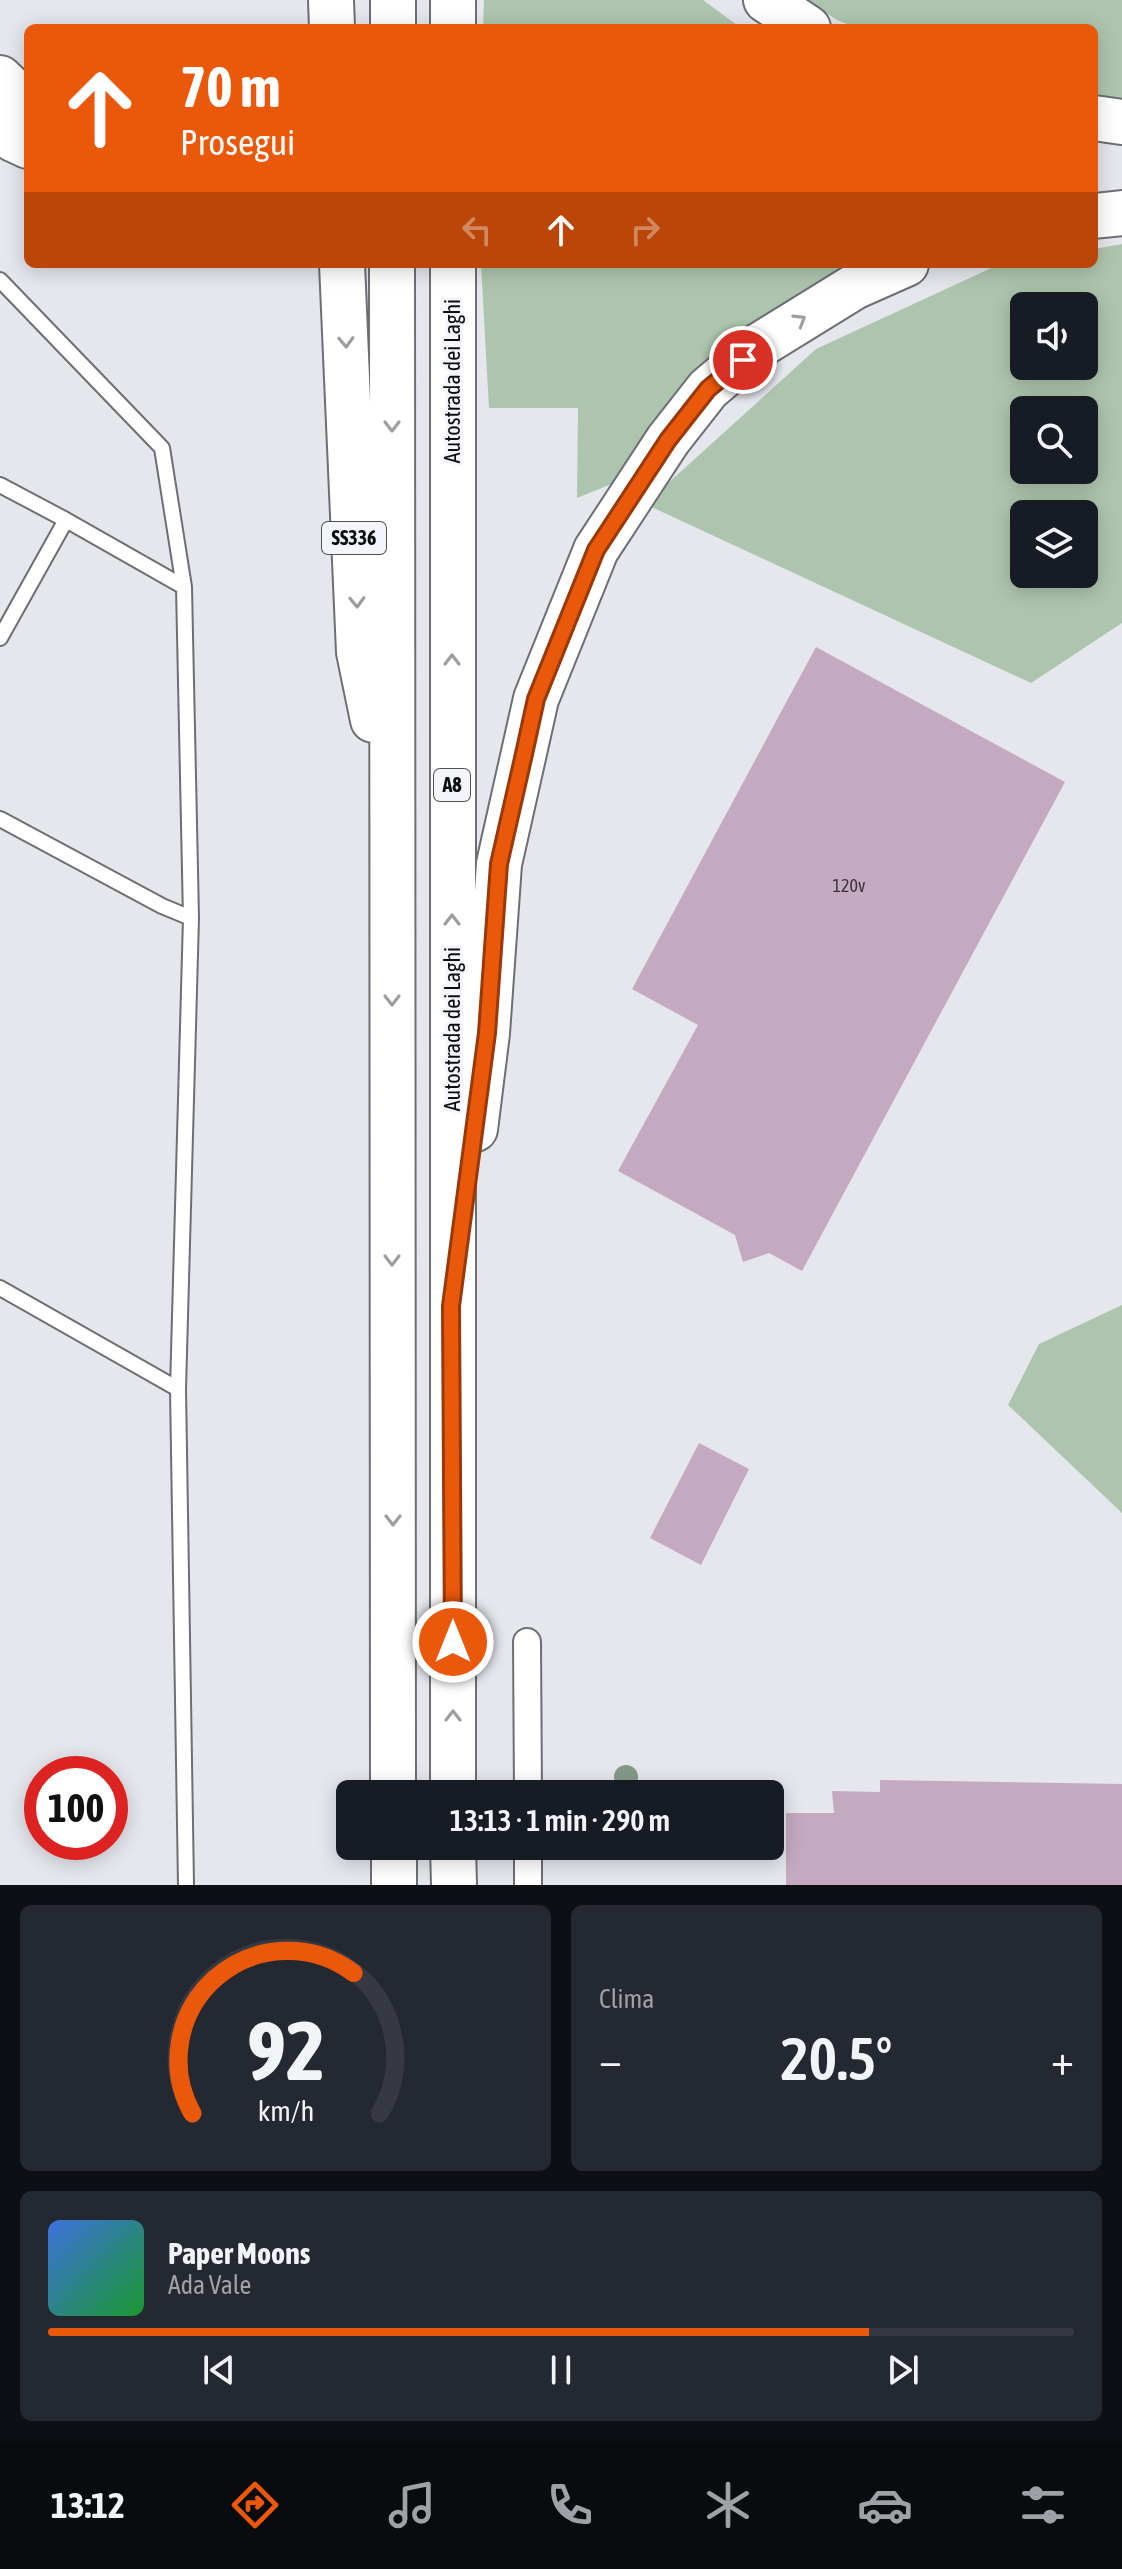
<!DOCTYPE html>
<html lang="it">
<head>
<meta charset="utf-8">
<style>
	:root { --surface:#171b24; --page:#242831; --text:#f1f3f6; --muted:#9ea1a6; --line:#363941; --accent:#ea580c }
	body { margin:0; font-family:"Asap Condensed",sans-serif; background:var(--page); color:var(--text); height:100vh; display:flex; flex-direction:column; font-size:30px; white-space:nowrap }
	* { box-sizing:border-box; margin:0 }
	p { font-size:26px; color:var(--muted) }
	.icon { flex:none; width:44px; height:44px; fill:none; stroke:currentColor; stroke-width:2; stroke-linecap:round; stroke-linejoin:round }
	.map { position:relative; height:1885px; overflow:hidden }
	.details { display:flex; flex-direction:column; gap:20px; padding:20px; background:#0d0f14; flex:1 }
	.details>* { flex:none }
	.banner { position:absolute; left:24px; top:24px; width:1074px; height:244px; border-radius:12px; box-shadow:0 4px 20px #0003; background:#ea580c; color:#fff; overflow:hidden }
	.buttons { position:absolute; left:1010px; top:292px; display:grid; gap:16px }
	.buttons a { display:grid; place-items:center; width:88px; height:88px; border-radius:12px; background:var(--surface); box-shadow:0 4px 20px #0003; font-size:40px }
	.speed { position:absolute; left:24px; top:1756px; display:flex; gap:16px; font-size:40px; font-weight:700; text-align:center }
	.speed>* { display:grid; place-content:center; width:104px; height:104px; border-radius:50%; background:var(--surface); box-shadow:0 4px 20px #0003; line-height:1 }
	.speed .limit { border:12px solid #d22; background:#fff; color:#111 }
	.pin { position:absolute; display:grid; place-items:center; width:68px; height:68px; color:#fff; margin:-34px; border:4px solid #fff; border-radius:50%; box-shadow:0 2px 8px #0007 }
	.me { position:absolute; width:88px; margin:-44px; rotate:0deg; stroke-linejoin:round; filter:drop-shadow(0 0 6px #0008) }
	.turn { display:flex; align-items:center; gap:28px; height:168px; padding:0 24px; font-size:36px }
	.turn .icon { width:104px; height:104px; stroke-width:2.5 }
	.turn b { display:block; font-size:56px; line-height:68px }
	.lanes { display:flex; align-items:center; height:76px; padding:0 24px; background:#0003; justify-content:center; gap:40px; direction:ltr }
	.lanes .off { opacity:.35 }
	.big { font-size:60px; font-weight:600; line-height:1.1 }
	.details .tile { flex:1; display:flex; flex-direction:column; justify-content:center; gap:12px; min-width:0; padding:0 28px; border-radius:12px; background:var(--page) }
	.details .dial { align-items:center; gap:0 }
	.dial svg { height:208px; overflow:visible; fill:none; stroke:var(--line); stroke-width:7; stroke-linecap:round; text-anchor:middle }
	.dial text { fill:var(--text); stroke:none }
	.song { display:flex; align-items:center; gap:24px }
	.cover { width:96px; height:96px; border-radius:12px; background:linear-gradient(135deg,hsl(220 70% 55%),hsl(130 70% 35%)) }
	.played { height:8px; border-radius:4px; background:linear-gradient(90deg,var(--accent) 80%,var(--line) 80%) }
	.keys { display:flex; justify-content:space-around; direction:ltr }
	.heat { display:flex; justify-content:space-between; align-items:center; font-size:44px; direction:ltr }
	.details .tiles { flex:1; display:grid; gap:20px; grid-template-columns:1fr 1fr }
	.tile:last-child { grid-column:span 2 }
	.trip { position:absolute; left:336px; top:1780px; width:448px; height:80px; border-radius:12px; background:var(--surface); box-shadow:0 4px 20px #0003; font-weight:600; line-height:80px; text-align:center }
	.dock { display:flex; height:128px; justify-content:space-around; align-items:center; background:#090b0e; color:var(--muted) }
	.dock .icon { width:56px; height:56px }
	.dock .selected { color:var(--accent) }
	.dock b { font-size:36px; color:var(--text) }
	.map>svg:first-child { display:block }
	.green { fill:#adc5ae; fill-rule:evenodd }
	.building { fill:#c4a9c0 }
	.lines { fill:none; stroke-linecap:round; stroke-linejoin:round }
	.service-casing { stroke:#6d6f74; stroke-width:18 }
	.minor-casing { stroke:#6d6f74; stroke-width:30 }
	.motorway-casing { stroke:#6d6f74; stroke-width:48 }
	.service { stroke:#fff; stroke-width:14 }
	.minor { stroke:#fff; stroke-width:26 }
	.motorway { stroke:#fff; stroke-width:44 }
	.tree { fill:#859b8a }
	.oneway { stroke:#9d9e9e }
	.route-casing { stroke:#983908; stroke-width:20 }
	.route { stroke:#ea580c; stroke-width:14 }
	.labels { text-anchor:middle; stroke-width:6; stroke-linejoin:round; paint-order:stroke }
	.number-label { font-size:18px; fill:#39333a }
	.shield { fill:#f3f5fa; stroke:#515254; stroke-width:2 }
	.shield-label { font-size:20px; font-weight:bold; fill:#0b0c0d }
	.street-label { font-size:22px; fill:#0b0c0d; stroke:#f3f5fa }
</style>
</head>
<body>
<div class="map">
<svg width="1122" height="1885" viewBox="0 0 1122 1885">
	<rect width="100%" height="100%" fill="#e5e7ed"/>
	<path class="green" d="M 484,0 L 703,0 L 741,28 L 483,28 Z
		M 806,0 L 1122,0 L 1122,100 L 1094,95 L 1094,28 L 857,28 L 837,20 Z
		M 1122,244 L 1122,623 L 1031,683 L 645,504 L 816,349 L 1000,264 L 1094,264 L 1094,249 ZM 1024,306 L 1084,306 L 1084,366 L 1024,366 ZM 1024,410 L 1084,410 L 1084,470 L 1024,470 ZM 1024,514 L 1084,514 L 1084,574 L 1024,574 Z
		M 481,264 L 855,264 L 619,481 L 577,498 L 578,408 L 489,408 Z
		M 1122,1305 L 1122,1513 L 1008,1405 L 1039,1344 Z"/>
	<path class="building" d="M 816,647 L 1065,782 L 802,1271 L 769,1253 L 743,1262 L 735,1235 L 618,1171 L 698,1025 L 632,989 Z
		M 699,1443 L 749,1469 L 701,1565 L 650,1538 Z
		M 880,1780 L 1122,1784 L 1122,1885 L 786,1885 L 786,1813 L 834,1813 L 832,1791 L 880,1792 Z"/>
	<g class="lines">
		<defs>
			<path id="service" d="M 0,280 L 162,448 L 184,587 L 191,918 L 178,1389 L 186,1885
				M 0,485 L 66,520 L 184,587
				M 0,638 L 66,520
				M 0,819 L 162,906 L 191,918
				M 0,1288 L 178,1389"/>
			<path id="minor" d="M 527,1642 L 528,1794
				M 528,1846 L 528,1885"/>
			<path id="motorway" d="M 331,0 L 332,28
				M 766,0 L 808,28
				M 393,28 L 393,0
				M 453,28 L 453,0
				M 0,78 L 28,105
				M 1094,118 L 1122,122
				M 0,127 L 13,139 L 28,146
				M 1094,216 L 1122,213
				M 342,264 L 359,652 L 373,720
				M 392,264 L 393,1794
				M 453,264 L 453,1794
				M 475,1129 L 487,1033 L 499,864 L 536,699 L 596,550 L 668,440 L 708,389 L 760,345 L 854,287 L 906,264
				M 394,1846 L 394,1885
				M 453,1846 L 454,1885"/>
		</defs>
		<use href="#service" class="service-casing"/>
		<use href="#minor" class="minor-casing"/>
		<use href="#motorway" class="motorway-casing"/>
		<use href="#service" class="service"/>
		<use href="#minor" class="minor"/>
		<use href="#motorway" class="motorway"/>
	</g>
	<circle class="tree" cx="626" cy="1777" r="12"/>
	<defs><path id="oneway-chevron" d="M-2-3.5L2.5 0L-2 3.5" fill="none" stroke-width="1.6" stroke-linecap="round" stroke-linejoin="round" transform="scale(2)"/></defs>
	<g class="oneway">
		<use href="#oneway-chevron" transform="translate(800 320) rotate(-32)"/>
		<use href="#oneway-chevron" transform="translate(346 342) rotate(88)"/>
		<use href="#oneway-chevron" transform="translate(392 426) rotate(90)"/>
		<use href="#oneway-chevron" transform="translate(357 602) rotate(88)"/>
		<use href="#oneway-chevron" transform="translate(452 660) rotate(-90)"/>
		<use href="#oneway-chevron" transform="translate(452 920) rotate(-90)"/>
		<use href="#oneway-chevron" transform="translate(392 1000) rotate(90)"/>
		<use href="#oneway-chevron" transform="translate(392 1260) rotate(90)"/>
		<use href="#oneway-chevron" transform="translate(393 1520) rotate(90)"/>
		<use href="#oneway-chevron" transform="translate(453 1716) rotate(-90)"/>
	</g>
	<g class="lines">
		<defs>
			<path id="route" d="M 453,1642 L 451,1306 L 487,1033 L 499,864 L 524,754 L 536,699 L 596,550 L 668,440 L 708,389 L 743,360"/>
		</defs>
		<use href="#route" class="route-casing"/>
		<use href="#route" class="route"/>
	</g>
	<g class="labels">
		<g class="number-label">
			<text x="849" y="892">120v</text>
		</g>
		<g class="shield">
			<rect x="322" y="522" width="64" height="32" rx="6"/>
			<rect x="434" y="769" width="36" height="32" rx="6"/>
		</g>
		<g class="shield-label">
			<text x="354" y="545">SS336</text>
			<text x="452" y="792">A8</text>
		</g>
		<g class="street-label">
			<text transform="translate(452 381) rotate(-90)" y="8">Autostrada dei Laghi</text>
			<text transform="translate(452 1029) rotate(-90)" y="8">Autostrada dei Laghi</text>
		</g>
	</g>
</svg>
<div class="buttons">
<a><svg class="icon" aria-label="sound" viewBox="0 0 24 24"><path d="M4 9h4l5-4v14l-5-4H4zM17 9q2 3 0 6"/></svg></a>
<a><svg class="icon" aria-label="search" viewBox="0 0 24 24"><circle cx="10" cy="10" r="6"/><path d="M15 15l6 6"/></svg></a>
<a><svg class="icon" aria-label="layers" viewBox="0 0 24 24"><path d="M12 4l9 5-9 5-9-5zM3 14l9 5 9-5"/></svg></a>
</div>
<div class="speed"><div class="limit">100</div></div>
<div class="pin" style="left:743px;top:360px;background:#d93025"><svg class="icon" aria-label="arrive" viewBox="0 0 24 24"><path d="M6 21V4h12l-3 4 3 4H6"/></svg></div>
<svg class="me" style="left:453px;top:1642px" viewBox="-20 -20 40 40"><circle r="17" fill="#ea580c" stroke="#fff" stroke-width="3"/><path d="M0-11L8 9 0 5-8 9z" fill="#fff"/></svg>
<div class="trip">13:13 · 1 min · 290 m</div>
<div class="banner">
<div class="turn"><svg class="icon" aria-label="ahead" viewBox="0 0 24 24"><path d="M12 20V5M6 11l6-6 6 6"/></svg><div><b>70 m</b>Prosegui</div></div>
<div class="lanes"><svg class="icon off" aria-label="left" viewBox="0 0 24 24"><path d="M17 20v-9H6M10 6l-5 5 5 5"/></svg><svg class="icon" aria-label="ahead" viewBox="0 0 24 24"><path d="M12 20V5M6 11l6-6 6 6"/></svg><svg class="icon off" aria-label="right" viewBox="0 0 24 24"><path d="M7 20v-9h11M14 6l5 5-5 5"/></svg></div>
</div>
</div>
<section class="details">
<div class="tiles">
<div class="tile dial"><svg viewBox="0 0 100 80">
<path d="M14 69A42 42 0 1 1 86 69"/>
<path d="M14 69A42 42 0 0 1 76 15" stroke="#ea580c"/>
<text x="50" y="56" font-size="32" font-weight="700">92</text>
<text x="50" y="72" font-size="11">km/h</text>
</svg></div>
<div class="tile"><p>Clima</p>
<div class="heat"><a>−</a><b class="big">20.5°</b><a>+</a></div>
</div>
<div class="tile">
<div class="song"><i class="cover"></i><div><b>Paper Moons</b><p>Ada Vale</p></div></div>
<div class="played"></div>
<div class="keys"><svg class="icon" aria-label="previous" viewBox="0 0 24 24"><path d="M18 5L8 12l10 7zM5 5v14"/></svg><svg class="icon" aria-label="pause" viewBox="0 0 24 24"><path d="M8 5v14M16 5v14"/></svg><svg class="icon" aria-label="next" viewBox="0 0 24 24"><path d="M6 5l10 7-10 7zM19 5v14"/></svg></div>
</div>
</div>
</section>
<nav class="dock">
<b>13:12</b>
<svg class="icon selected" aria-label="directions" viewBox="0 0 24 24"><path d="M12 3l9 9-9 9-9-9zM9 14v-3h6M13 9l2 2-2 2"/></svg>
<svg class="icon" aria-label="music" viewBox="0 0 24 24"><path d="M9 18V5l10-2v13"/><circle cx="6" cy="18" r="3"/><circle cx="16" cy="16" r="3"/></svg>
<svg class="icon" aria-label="phone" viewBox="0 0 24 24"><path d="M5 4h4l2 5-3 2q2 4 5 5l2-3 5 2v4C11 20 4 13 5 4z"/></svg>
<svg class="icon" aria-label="climate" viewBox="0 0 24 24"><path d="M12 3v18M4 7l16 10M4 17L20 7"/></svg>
<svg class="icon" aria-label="car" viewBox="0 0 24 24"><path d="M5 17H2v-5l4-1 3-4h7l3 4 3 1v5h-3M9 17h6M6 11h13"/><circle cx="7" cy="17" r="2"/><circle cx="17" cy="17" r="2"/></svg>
<svg class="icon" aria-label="filters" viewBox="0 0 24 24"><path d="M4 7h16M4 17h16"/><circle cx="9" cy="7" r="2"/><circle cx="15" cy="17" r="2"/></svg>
</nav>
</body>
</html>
